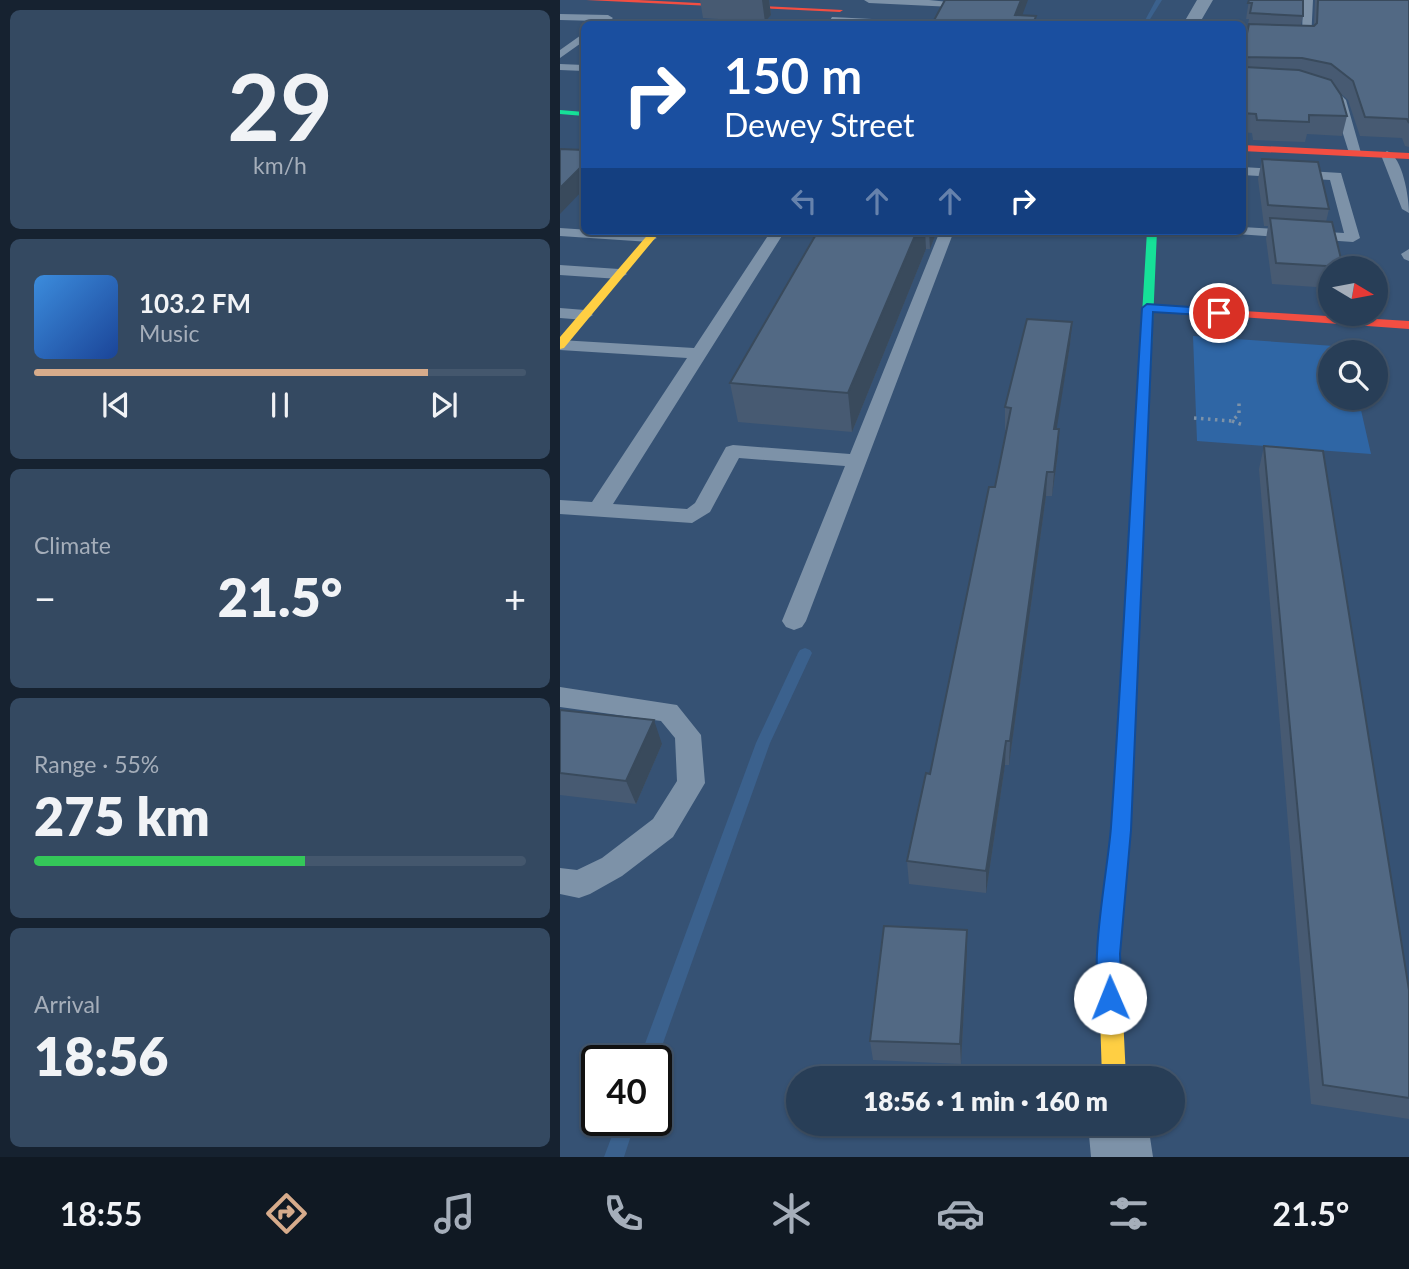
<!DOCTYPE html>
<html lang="en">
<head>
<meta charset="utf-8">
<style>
	:root { --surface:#283e57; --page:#344961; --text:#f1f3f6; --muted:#a5aeba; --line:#44576d; --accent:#d6ab8b }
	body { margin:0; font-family:Lato,sans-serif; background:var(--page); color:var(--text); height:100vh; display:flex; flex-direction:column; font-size:26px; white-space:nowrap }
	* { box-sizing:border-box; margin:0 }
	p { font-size:23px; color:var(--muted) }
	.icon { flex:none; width:38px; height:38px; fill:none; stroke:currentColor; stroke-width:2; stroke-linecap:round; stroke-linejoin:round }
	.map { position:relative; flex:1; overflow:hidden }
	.drawer { display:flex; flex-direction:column; gap:10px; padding:10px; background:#162230; width:560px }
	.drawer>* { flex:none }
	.banner { position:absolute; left:21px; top:21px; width:665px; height:214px; border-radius:10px; box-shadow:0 2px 5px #0004,0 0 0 2px var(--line); background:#1a4fa0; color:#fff; overflow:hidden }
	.needle { width:46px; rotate:100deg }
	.buttons { position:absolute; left:758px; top:256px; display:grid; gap:14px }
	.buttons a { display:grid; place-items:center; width:70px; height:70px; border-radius:50%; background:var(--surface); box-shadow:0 2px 5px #0004,0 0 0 2px var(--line); font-size:35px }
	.speed { position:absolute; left:21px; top:1045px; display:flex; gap:14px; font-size:35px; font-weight:700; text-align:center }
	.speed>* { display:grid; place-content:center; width:91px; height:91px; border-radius:50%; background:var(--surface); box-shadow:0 2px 5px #0004,0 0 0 2px var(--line); line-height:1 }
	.speed .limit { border:4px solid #111; border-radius:10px; background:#fff; color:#111 }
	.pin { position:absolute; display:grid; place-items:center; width:60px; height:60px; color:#fff; margin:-30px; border:4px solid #fff; border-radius:50%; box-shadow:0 2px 7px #0007 }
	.me { position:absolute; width:77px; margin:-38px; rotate:359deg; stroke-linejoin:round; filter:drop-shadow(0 0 5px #0008) }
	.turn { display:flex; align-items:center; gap:24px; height:147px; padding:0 28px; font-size:32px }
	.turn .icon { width:91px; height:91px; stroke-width:2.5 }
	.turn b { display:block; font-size:49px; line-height:60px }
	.lanes { display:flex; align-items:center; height:66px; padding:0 28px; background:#0003; justify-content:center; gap:35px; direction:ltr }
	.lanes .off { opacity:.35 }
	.big { font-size:52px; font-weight:800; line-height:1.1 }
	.drawer .tile { flex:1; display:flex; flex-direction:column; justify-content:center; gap:10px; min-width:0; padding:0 24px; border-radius:10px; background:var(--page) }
	.drawer .dial { align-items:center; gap:0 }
	.dial b { font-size:91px; line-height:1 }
	.song { display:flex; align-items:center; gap:21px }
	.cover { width:84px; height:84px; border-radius:10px; background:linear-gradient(135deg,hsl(210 70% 55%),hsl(220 70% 35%)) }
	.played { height:7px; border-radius:4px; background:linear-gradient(90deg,var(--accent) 80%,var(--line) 80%) }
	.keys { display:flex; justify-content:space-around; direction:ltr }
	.heat { display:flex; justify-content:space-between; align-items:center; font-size:38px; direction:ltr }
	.charge { height:10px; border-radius:5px; background:linear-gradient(90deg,#34c759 55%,var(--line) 0) }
	.trip { position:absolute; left:226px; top:1066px; width:399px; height:70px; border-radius:35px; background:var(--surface); box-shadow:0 2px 5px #0004,0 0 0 2px var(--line); font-weight:800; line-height:70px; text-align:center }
	.tabs { display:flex; height:112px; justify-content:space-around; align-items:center; background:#101923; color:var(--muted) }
	.tabs .icon { width:49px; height:49px }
	.tabs .on { color:var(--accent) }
	.tabs b { font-size:32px; color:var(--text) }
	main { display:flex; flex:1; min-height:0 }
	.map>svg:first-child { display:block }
	.green { fill:#2f66a5 }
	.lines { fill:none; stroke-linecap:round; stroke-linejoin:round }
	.stream { fill:#3b618d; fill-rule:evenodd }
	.path { stroke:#7d92a8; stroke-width:3.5; stroke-dasharray:2.5 4.5; stroke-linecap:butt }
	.lane { fill:#7d92a8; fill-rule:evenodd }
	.street { fill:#7d92a8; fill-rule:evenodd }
	.fast { fill:#16e098; fill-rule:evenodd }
	.slow { fill:#ffcf43; fill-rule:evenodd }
	.jam { fill:#f24e42; fill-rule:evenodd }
	.wall { fill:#475a72 }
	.shaded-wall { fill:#394a5c }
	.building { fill:#526984; stroke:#394a5c; stroke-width:2 }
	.route { fill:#1a73e8; stroke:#114b97; stroke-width:2 }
</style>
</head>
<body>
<main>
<section class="drawer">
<div class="tile dial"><b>29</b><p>km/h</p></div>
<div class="tile">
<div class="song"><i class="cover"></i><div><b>103.2 FM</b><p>Music</p></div></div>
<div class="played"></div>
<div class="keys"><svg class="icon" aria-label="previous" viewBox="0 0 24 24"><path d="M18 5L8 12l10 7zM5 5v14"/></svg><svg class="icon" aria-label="pause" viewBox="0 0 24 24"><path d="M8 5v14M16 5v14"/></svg><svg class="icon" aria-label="next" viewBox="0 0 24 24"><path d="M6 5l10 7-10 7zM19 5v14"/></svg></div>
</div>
<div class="tile"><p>Climate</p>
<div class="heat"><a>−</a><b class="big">21.5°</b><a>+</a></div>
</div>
<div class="tile"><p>Range · 55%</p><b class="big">275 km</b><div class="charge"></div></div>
<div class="tile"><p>Arrival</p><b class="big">18:56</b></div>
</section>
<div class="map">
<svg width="849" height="1157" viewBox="0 0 849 1157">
	<rect width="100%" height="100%" fill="#365274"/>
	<path class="green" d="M 633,336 L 788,347 L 788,352 L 770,352 L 770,397 L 798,397 L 811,454 L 637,441 Z"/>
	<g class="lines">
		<path class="stream" d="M 596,0 L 602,0 L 587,24 L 583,24 Z
			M 245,648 L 250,650 L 252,653 L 210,743 L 97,1060 L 96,1062 L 96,1060 L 79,1060 L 196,743 L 238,653 L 240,650 Z
			M 58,1120 L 76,1120 L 64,1157 L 44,1157 Z"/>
		<path class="path" d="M 634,418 L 672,421 L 679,414 L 679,399
			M 672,421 L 683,425"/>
		<path class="lane" d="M 304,0 L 369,0 L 419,5 L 414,8 L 309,3 Z
			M 743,0 L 753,0 L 751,40 L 682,38 L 682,32 L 742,35 Z
			M 0,14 L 48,15 L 53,18 L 46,24 L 35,24 L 38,21 L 0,20 Z
			M 272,17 L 352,21 L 357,24 L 269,22 Z
			M 98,21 L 169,21 L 174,24 L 93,24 Z
			M 24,33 L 24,41 L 0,58 L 0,50 Z
			M 0,64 L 24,65 L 24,71 L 0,70 Z
			M 770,92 L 778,92 L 786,100 L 801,153 L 800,156 L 789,153 Z
			M 827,151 C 843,157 849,198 849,213 L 842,209 L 821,155 Z
			M 682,167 L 781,173 L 800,238 L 793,242 L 677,234 L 675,231 L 682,231 L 682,227 L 784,233 L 770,180 L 682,175 Z
			M 0,228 L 90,234 L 97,238 L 90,242 L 0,236 Z
			M 211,231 L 225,231 L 53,504 L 127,509 L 135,503 L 166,447 L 173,445 L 290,454 L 380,231 L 394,231 L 246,621 L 242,627 L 234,630 L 226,627 L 222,621 L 285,466 L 179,458 L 150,512 L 132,523 L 0,514 L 0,500 L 32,502 L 127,358 L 0,350 L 0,340 L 134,348 Z
			M 849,249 L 849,261 L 844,259 L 841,254 Z
			M 0,265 L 59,269 L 67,274 L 59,279 L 0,275 Z
			M 0,308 L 25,310 L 33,315 L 25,320 L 0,318 Z
			M 0,687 L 117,705 L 141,735 L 145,783 L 113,837 L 62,876 L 30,894 L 19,898 L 0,894 L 0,868 L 17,870 L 42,858 L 93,819 L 117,781 L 115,738 L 101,721 L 0,707 Z"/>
		<path class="street" d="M 637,0 L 653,0 L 639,24 L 623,24 Z
			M 528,1124 L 588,1124 L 593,1157 L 531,1157 Z"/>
		<path class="fast" d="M 0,110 L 24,112 L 24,116 L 0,114 Z
			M 587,231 L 597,231 L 580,616 L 578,620 L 566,620 L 564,616 Z"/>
		<path class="slow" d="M 91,231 L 101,231 L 4,348 L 0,349 L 0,337 Z
			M 572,610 L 578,612 L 580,616 L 571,830 L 560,954 L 566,1078 L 542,1078 L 538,954 L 551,830 L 564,616 L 566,612 Z"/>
		<path class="jam" d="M 26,0 L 78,0 L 283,10 L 280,12 Z
			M 682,145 L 849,153 L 849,159 L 682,151 Z
			M 587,305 L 849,321 L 849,329 L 583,310 L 581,308 Z"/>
	</g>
	<path class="wall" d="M 140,0 L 209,0 L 211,15 L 205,22 L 143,18 Z
		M 689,0 L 743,16 L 741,25 L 754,26 L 755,0 L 849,0 L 849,147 L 845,146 L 842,138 L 800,136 L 788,100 L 779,92 L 787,116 L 782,136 L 747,134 L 745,142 L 693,140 L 692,133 L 682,132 L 682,57 L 689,19 L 686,19 Z
		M 702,159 L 769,209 L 766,222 L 783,267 L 783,268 L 770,268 L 770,288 L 712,284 L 706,239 L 708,226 L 704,226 L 698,179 Z
		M 258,231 L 377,231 L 370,249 L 366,249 L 292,432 L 178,422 L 170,383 Z
		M 512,322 L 510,345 L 496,429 L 499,429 L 498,453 L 492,496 L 486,496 L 449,765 L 445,765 L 426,893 L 349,884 L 347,861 L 370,774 L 435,487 L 446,430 L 445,430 L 445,407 Z
		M 704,446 L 849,990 L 849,1119 L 751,1104 L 699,469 Z
		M 0,710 L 102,744 L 76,804 L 0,795 Z
		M 407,930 L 407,951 L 401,1064 L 313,1060 L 310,1041 Z"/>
	<path class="shaded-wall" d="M 202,0 L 209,0 L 211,15 L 205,22 Z
		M 461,0 L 468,0 L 459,24 L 455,15 Z
		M 24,164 L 24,189 L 0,214 L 0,188 Z
		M 357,231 L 365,231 L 366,249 L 292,432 L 288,393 Z
		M 369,231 L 377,231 L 370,249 Z
		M 512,322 L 510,345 L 493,452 L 494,429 Z
		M 499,429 L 498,453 L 492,496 L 494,472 Z
		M 487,472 L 486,496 L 449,765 L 450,741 Z
		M 94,720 L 102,744 L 76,804 L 66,781 Z
		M 446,741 L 445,765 L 426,893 L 426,871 Z
		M 407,930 L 407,951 L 401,1064 L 400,1044 Z"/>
	<path class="building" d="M 385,0 L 461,0 L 455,15 L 476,16 L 473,24 L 372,24 Z
		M 689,0 L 743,0 L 743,16 L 690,13 L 692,3 L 688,3 Z
		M 758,0 L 849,0 L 849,123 L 847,119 L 805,117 L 793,81 L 771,64 L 742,58 L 683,57 L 685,67 L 739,70 L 771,80 L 781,95 L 787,116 L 749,115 L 749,122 L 697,120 L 696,114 L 682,113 L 682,57 L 689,24 L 754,26 L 757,23 Z
		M 0,149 L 24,150 L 24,164 L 0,188 Z
		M 702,159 L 758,162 L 769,209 L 708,205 Z
		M 710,218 L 772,222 L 783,267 L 716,263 Z
		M 258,231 L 357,231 L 288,393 L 170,383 Z
		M 467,319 L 512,322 L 494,429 L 499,429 L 494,472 L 487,472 L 450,741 L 446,741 L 426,871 L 347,861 L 366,773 L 370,774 L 429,487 L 435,487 L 451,408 L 445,407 Z
		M 704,446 L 763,451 L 849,990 L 849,1098 L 763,1085 Z
		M 0,710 L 94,720 L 66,781 L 0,773 Z
		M 324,926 L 407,930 L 400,1044 L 310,1041 Z"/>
	<path class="route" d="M 587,304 L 659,309 L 665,313 L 659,316 L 593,312 L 571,830 L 560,954 L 562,998 L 558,1006 L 550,1009 L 542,1006 C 527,970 548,870 551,827 C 563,654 571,481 582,308 Z"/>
</svg>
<div class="buttons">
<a><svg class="needle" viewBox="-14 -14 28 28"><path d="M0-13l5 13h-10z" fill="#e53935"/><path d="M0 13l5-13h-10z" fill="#a5aeba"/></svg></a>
<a><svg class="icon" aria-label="search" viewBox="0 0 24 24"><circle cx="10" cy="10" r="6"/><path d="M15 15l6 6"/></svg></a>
</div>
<div class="speed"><div class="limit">40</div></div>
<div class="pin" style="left:659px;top:313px;background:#d93025"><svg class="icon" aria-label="arrive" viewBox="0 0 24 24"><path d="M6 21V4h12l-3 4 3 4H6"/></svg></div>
<svg class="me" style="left:550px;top:998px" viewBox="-20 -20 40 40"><circle r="19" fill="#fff"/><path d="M0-13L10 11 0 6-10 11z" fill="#1a73e8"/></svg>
<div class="trip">18:56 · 1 min · 160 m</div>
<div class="banner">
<div class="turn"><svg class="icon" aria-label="right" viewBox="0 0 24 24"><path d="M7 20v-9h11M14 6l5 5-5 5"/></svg><div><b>150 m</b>Dewey Street</div></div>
<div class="lanes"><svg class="icon off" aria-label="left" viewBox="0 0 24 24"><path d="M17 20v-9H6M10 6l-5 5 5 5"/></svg><svg class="icon off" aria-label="ahead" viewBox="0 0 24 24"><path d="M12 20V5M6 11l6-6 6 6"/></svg><svg class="icon off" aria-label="ahead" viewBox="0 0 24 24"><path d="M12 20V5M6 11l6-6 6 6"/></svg><svg class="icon" aria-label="right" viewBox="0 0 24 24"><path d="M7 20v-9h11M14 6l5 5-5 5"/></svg></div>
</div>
</div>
</main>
<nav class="tabs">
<b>18:55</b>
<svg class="icon on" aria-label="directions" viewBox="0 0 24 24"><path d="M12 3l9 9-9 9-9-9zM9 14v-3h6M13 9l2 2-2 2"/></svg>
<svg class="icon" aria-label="music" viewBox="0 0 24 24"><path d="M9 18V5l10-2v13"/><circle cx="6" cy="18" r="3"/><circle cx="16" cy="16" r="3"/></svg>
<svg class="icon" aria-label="phone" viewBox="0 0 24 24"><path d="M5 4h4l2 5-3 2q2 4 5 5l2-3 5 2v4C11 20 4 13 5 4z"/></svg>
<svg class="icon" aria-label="climate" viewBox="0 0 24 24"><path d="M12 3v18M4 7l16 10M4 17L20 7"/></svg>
<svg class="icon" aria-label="car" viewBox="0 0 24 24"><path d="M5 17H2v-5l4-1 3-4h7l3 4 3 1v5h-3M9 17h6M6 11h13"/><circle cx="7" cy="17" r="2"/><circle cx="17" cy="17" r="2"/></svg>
<svg class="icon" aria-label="filters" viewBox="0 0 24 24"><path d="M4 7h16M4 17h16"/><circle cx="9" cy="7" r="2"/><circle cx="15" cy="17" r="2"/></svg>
<b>21.5°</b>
</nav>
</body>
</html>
